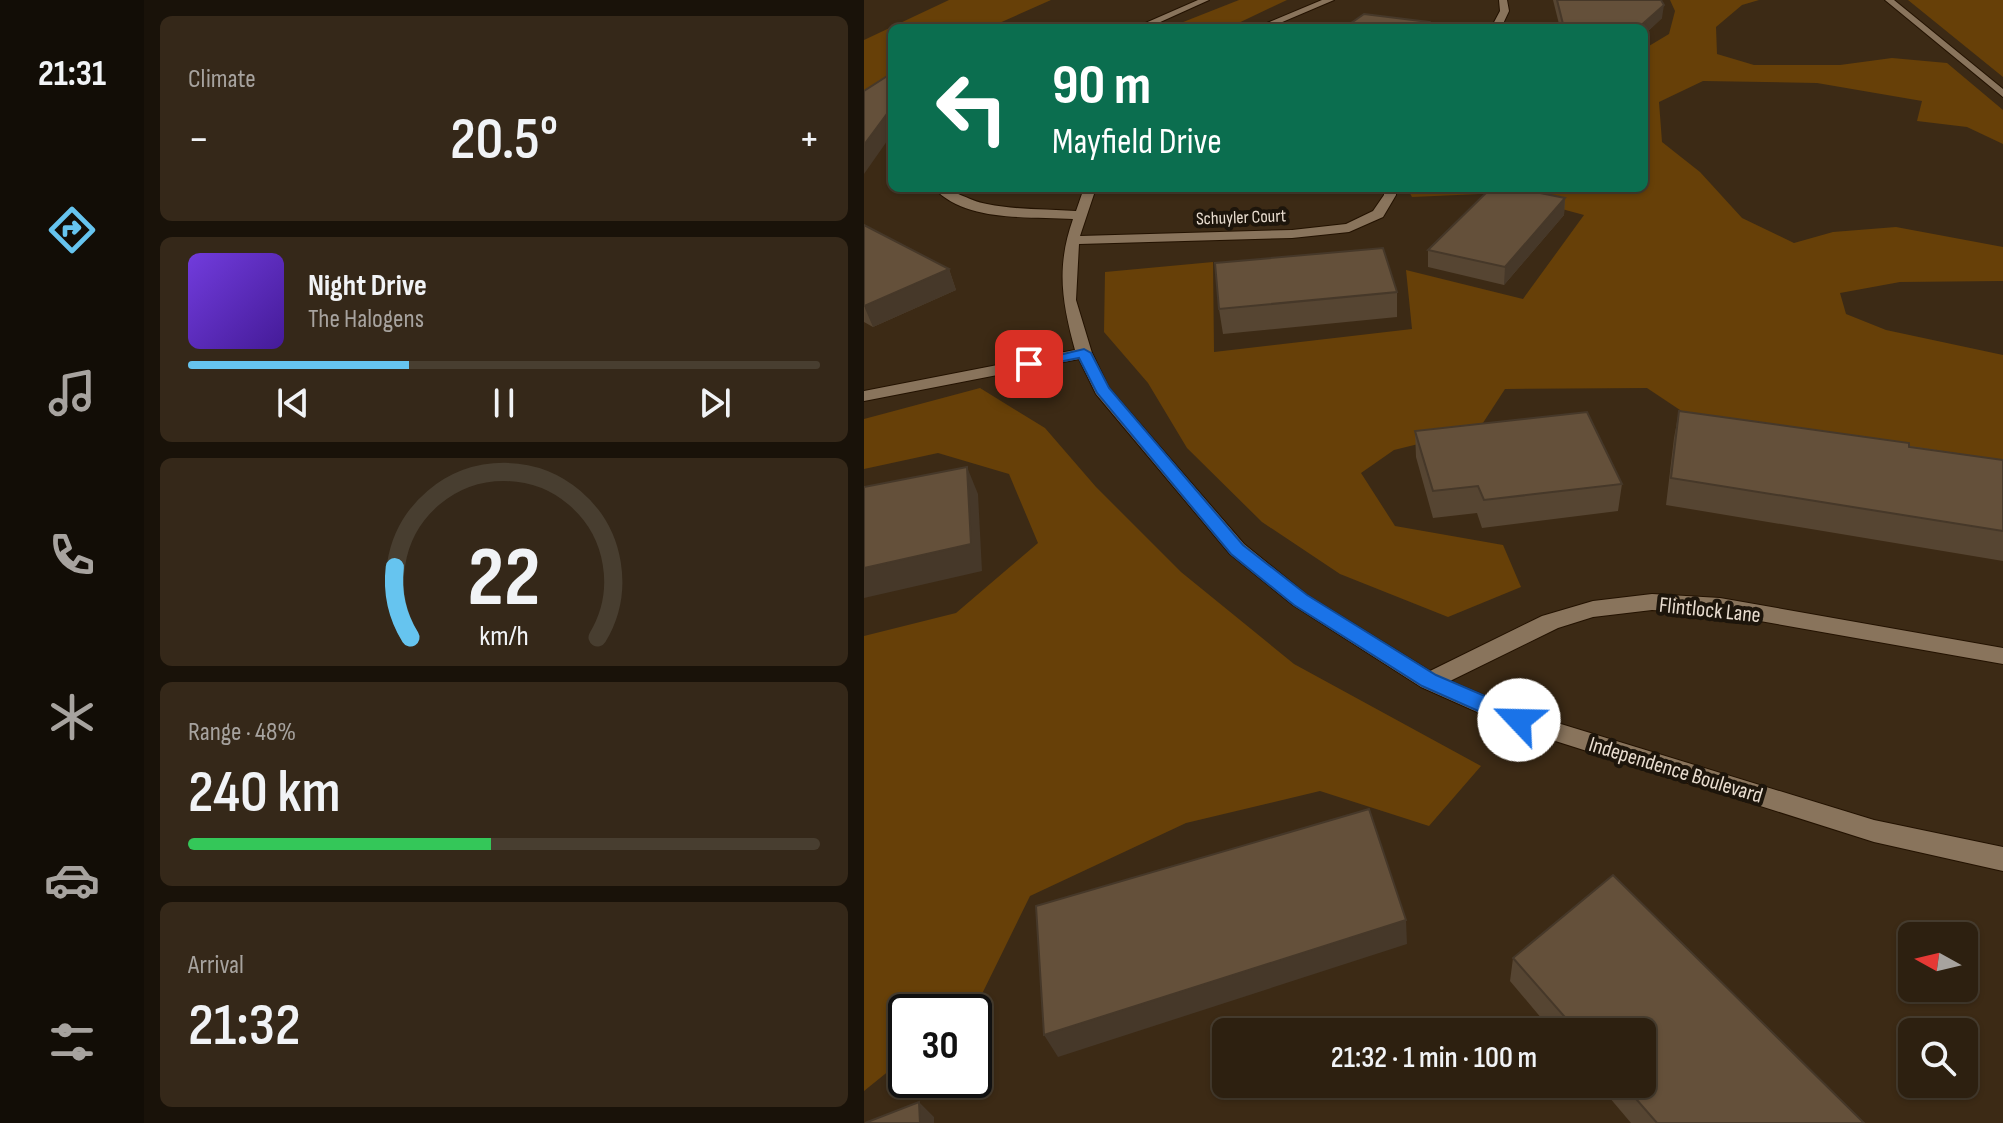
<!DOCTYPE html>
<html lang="en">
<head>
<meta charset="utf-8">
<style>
	:root { --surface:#2d2010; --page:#352819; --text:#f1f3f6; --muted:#a7a39f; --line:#483e30; --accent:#66c4ef }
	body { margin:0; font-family:"Sofia Sans Condensed",sans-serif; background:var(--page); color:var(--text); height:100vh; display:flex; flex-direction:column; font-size:30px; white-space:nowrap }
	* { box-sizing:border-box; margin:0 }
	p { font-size:26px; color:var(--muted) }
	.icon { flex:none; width:44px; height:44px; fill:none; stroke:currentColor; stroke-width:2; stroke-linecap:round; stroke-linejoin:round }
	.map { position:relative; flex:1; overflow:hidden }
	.drawer { display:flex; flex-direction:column; gap:16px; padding:16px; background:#191209; width:720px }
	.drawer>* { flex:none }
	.top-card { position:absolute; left:24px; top:24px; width:760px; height:168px; border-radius:12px; box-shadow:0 2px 6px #0004,0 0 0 2px var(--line); background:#0b6e4f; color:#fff; overflow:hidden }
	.needle { width:52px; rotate:278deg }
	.buttons { position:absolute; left:1034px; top:922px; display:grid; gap:16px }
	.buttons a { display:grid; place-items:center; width:80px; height:80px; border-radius:12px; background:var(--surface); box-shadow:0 2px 6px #0004,0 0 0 2px var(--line); font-size:40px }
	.speed { position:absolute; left:24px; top:994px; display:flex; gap:16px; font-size:40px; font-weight:700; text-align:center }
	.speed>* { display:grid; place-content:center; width:104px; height:104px; border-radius:50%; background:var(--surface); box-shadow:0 2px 6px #0004,0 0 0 2px var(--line); line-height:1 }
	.speed .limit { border:4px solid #111; border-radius:12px; background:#fff; color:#111 }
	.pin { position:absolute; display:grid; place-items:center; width:68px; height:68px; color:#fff; margin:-34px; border-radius:16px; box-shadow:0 4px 12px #0006 }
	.me { position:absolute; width:88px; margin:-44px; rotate:294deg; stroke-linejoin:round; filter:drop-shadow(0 0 6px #0008) }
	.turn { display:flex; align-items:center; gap:28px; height:168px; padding:0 32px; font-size:36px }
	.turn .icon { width:104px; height:104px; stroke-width:2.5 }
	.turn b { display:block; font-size:56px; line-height:68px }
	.big { font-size:60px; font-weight:600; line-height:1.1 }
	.drawer .widget { flex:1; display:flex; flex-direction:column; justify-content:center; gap:12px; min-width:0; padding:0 28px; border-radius:12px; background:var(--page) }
	.drawer .dial { align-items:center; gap:0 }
	.dial svg { height:208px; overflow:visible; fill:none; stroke:var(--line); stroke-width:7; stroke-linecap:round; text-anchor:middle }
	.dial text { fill:var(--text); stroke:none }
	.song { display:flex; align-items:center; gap:24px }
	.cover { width:96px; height:96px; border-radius:12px; background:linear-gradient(135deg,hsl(260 70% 55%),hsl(260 70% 35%)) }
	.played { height:8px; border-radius:4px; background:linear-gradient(90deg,var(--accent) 35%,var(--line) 35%) }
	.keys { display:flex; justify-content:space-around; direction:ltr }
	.heat { display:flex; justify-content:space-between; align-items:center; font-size:44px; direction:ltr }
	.charge { height:12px; border-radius:6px; background:linear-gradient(90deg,#34c759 48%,var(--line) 0) }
	.trip { position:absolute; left:348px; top:1018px; width:444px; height:80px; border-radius:12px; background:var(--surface); box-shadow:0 2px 6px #0004,0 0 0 2px var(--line); font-weight:600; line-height:80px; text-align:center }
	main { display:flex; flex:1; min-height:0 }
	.tab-bar { display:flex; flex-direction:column; width:144px; justify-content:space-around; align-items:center; background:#120d06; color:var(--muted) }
	.tab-bar .icon { width:56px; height:56px }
	.tab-bar .selected { color:var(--accent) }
	.tab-bar b { font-size:36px; color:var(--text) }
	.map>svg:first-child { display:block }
	.green { fill:#674008 }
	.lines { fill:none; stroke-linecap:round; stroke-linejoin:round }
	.minor-casing { stroke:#231200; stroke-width:2 }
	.minor { fill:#89745c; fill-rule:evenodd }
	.wall { fill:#564532 }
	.shaded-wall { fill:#463829 }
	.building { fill:#64503a; stroke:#463829; stroke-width:2 }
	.route { fill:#1a73e8; stroke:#114b97; stroke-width:2 }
	.labels { text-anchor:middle; stroke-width:8; stroke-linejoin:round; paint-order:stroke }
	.far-street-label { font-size:18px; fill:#e9ddd0; stroke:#1d150b }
	.street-label { font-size:22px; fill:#e9ddd0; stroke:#1d150b }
</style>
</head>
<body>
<main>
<nav class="tab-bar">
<b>21:31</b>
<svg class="icon selected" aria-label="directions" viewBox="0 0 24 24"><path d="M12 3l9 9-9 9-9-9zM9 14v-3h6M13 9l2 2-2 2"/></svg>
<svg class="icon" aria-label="music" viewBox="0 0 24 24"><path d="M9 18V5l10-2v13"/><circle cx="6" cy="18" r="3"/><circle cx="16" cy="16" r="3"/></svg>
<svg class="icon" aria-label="phone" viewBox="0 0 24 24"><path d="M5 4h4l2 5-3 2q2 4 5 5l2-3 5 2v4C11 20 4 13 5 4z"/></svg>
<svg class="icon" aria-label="climate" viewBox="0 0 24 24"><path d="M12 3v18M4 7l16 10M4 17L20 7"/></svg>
<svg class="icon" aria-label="car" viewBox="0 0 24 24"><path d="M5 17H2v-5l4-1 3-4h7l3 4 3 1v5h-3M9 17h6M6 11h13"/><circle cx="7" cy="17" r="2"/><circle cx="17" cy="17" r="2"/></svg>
<svg class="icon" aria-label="filters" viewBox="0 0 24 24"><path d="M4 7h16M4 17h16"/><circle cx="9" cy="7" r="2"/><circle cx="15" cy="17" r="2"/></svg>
</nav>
<section class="drawer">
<div class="widget"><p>Climate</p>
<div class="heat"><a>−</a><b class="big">20.5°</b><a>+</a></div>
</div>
<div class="widget">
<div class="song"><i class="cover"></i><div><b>Night Drive</b><p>The Halogens</p></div></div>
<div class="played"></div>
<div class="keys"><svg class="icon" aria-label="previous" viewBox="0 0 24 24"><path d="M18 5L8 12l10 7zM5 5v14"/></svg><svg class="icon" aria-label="pause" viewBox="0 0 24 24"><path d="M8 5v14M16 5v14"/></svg><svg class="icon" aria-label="next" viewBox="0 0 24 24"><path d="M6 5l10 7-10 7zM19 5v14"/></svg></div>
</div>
<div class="widget dial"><svg viewBox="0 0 100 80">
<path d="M14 69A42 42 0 1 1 86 69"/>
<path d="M14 69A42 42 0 0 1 8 42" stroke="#66c4ef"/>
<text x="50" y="56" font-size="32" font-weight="700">22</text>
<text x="50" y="72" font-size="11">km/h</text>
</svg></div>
<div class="widget"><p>Range · 48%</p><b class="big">240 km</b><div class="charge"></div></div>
<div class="widget"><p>Arrival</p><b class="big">21:32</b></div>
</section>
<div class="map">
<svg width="1139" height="1123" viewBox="0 0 1139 1123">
	<rect width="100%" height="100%" fill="#3c2a15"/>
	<path class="green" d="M 85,0 L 187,0 L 124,28 L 28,28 L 28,73 L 0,91 L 0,40 Z
		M 375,0 L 423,0 L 364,28 L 304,28 Z
		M 806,0 L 895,0 L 878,5 L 852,27 L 853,54 L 890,65 L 976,65 L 1028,58 L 1083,63 L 1139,110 L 1139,144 L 1103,127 L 1053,121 L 1058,101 L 953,83 L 839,81 L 795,102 L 798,142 L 836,172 L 878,218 L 930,243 L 969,232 L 1032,227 L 1139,247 L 1139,281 L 1036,282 L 976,293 L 982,314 L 1022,330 L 1139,355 L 1139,473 L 849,432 L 783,388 L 641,389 L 615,429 L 530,450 L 497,473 L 531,526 L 639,545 L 657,587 L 584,617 L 476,574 L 398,522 L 323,448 L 284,383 L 240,332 L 241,272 L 349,262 L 350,352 L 548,329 L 542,270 L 659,299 L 720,215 L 639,193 L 548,197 L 543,188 L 780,188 L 780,49 L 805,34 L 811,11 Z
		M 1044,0 L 1139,0 L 1139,77 Z
		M 116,388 L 181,428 L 232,487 L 317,572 L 430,664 L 617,766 L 565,826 L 456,791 L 322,823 L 166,896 L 116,998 L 98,1012 L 42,1012 L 42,1057 L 0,1091 L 0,636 L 92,613 L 174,543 L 145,474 L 74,453 L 0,469 L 0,419 Z"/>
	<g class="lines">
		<defs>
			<path id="minor" d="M 334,0 L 345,0 L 283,28 L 270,28 Z
				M 458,0 L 470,0 L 404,28 L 391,28 Z
				M 635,0 L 643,0 L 645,11 L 637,28 L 627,28 L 636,11 Z
				M 1021,0 L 1030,0 L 1139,89 L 1139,97 Z
				M 70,188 C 89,188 104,201 123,204 C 152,210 182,209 212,211 L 220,188 L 232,188 L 216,236 L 428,230 L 482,224 L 509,211 L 520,195 L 520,188 L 532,188 L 532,195 L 519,217 L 485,232 L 428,238 L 215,244 L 212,300 L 228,353 L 245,388 L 380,544 L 443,595 L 566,671 L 678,616 L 729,601 L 788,594 L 856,598 L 1139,648 L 1139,664 L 856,614 L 788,610 L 729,617 L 694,628 L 586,681 L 661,713 L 1010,820 L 1139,847 L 1139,871 L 1010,842 L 647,727 L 557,687 L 429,605 L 366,554 L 232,394 L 215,359 L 0,401 L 0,391 L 211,350 C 198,302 192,267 209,219 C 166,216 102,223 70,188 Z"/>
		</defs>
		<use href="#minor" class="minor-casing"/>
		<use href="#minor" class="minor"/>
	</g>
	<path class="wall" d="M 689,0 L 797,0 L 798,18 L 780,35 L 780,28 L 696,28 Z
		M 701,198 L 700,215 L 640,285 L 564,267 L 564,250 Z
		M 0,225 L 85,269 L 92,290 L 9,327 L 0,322 Z
		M 533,292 L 533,317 L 359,334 L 355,309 Z
		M 815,411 L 1139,460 L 1139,561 L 802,505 L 810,438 Z
		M 551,431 L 758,484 L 754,511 L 618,528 L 613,513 L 569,518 L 552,457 Z
		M 649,958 L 1000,1123 L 767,1123 L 734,1084 L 778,1084 L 778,1032 L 689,1032 L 646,981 Z"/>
	<path class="shaded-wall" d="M 800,5 L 798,18 L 780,35 L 780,28 L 774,28 Z
		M 28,107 L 28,134 L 0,174 L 0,145 Z
		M 701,198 L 700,215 L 640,285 L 641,267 Z
		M 85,269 L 92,290 L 9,327 L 0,306 Z
		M 103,467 L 114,494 L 118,571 L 0,598 L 0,568 Z
		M 542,920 L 543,944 L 194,1057 L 180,1035 Z
		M 55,1102 L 70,1117 L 70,1123 L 56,1123 Z"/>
	<path class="building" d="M 693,0 L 797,0 L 800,5 L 774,28 L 700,28 Z
		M 500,14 L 565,22 L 558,28 L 480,28 Z
		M 28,73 L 28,107 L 0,145 L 0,91 Z
		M 627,188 L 652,188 L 701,198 L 641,267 L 564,250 Z
		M 0,225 L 85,269 L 0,306 Z
		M 519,248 L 533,292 L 355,309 L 351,263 Z
		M 815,411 L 1045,443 L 1045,447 L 1139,460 L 1139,531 L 807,478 Z
		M 723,412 L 758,484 L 620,500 L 614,486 L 569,491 L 551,431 Z
		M 103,467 L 107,544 L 0,568 L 0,487 Z
		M 505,809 L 542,920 L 180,1035 L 172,906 Z
		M 749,875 L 1000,1123 L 793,1123 L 759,1084 L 778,1084 L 778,1032 L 714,1032 L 649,958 Z
		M 55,1102 L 56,1123 L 1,1123 Z"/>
	<path class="route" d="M 220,349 L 227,353 L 245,388 L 379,545 L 443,595 L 572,675 L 663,714 L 666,720 L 663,726 L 648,726 L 558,686 L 430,605 L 367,554 L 233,393 L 215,358 L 165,368 L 158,364 Z"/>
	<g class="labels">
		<g class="far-street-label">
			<text transform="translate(377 217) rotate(-2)" y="6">Schuyler Court</text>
		</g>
		<g class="street-label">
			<text transform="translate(846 609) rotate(6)" y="8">Flintlock Lane</text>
			<text transform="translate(812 769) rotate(17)" y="8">Independence Boulevard</text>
		</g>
	</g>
</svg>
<div class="buttons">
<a><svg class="needle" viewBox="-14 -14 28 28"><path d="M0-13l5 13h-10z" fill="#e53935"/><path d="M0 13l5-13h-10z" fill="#a7a39f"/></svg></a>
<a><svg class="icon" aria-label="search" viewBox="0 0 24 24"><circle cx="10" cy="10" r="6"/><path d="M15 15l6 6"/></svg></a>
</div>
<div class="speed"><div class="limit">30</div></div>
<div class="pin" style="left:165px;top:364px;background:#d93025"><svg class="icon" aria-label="arrive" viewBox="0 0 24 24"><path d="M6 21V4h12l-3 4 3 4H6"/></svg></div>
<svg class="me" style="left:655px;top:720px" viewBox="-20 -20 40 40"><circle r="19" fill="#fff"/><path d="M0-13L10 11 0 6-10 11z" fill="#1a73e8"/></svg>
<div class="trip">21:32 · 1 min · 100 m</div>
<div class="top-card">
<div class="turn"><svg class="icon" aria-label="left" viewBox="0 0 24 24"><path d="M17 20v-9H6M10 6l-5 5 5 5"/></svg><div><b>90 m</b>Mayfield Drive</div></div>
</div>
</div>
</main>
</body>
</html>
